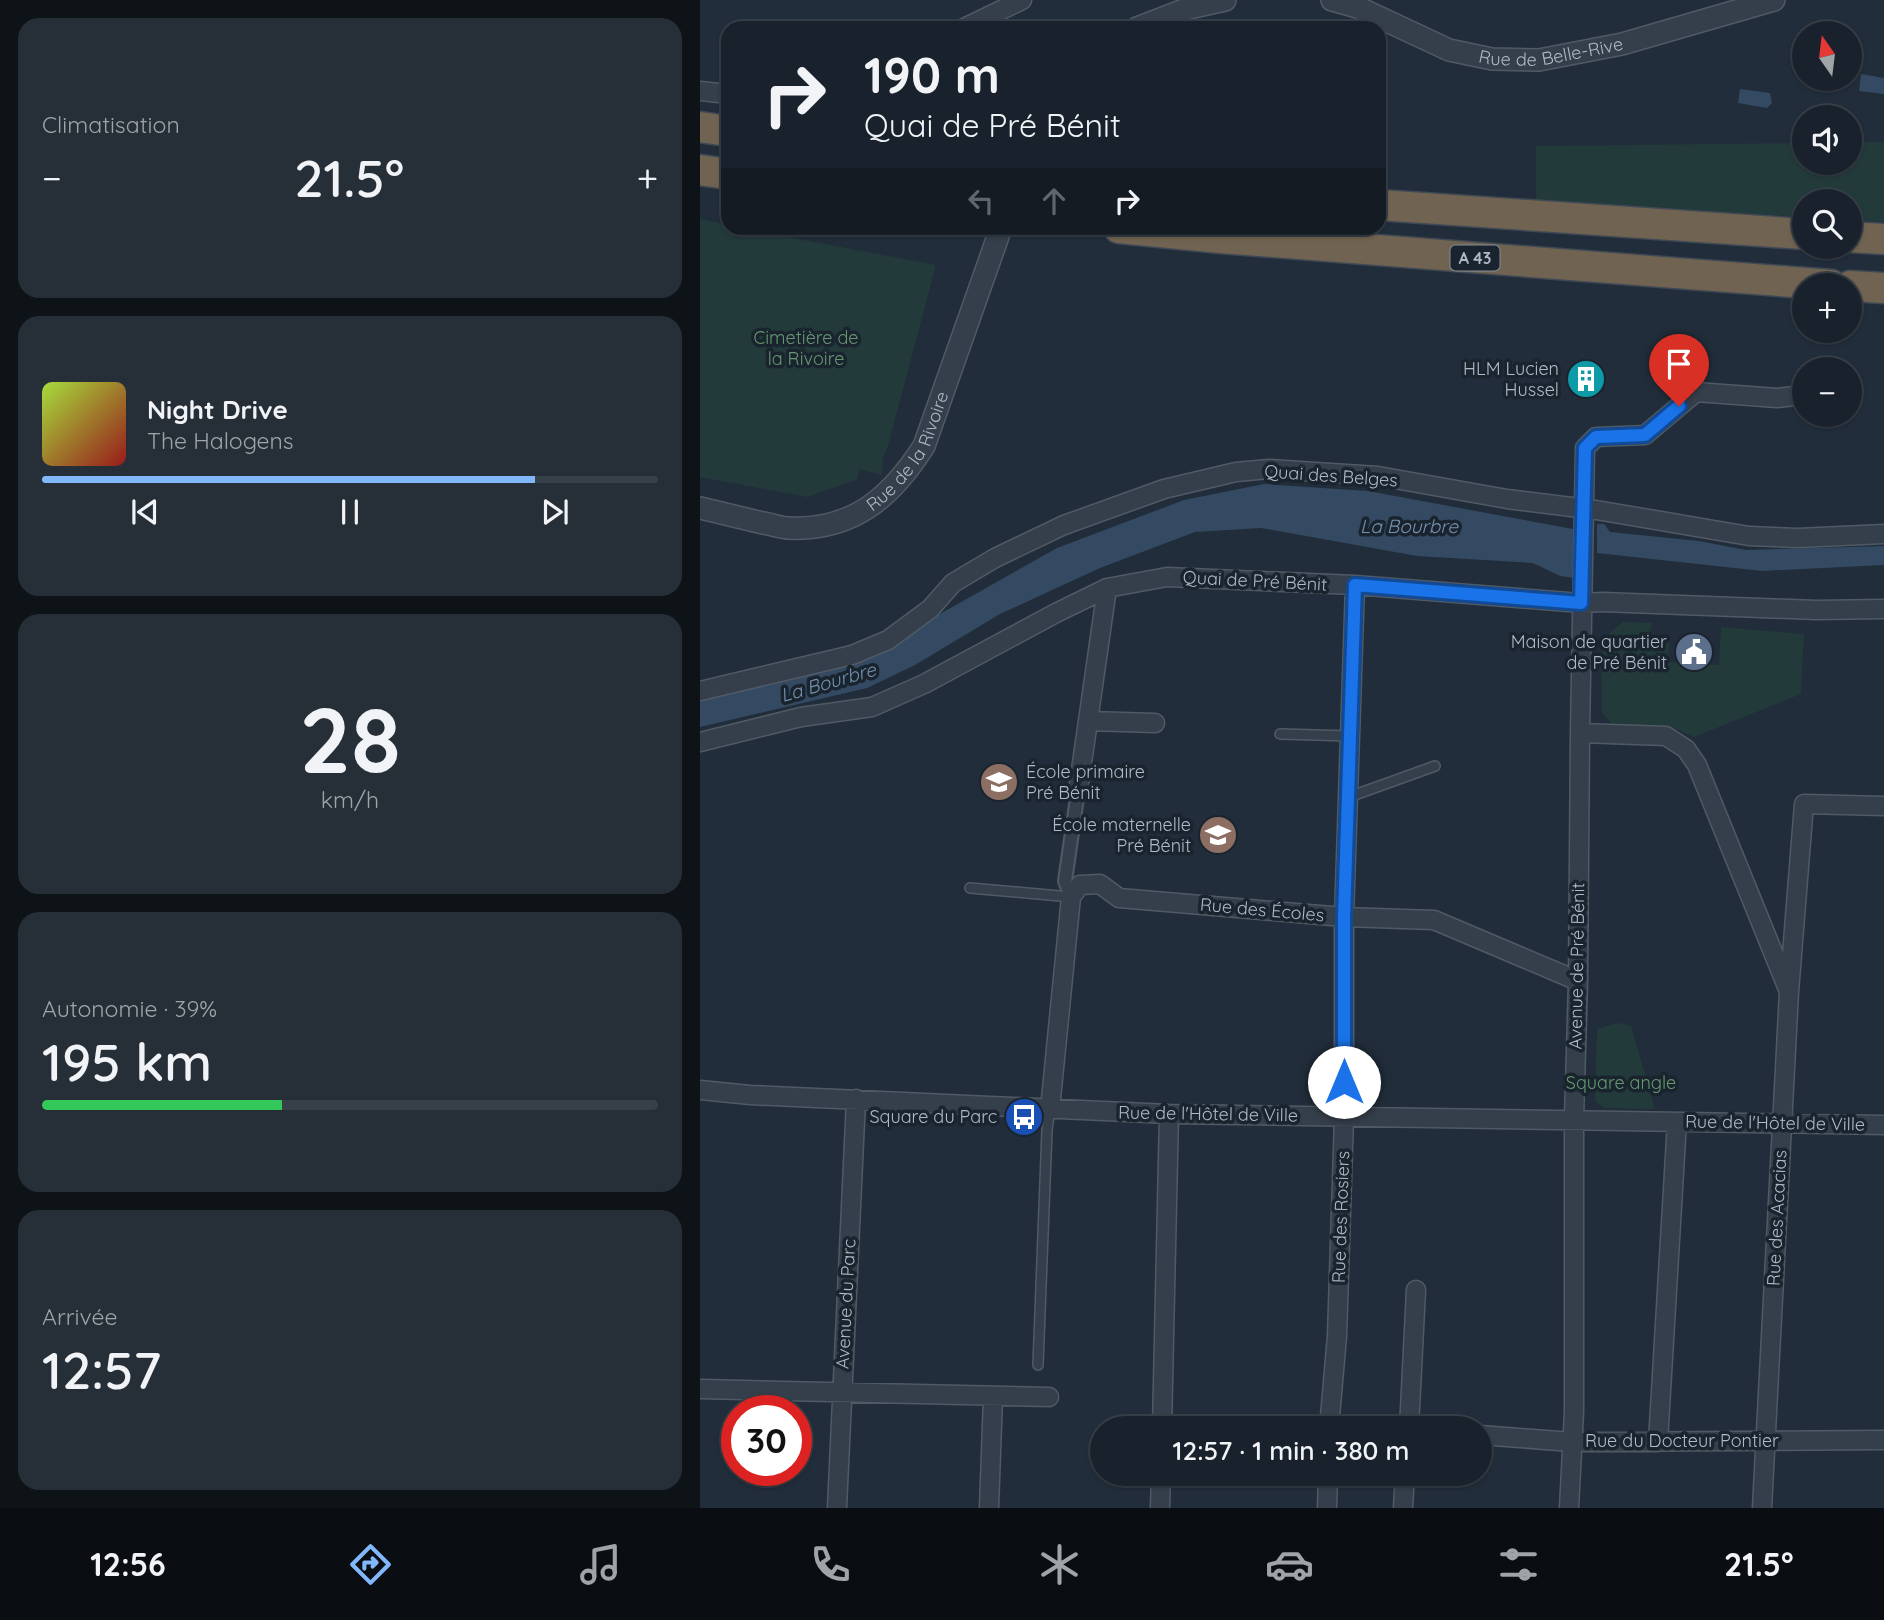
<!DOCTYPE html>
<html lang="fr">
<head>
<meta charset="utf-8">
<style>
	:root { --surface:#19222c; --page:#262f38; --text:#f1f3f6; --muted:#9fa4a9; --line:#373f48; --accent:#81b7fb }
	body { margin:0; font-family:Quicksand,sans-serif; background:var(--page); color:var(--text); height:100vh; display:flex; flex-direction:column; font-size:26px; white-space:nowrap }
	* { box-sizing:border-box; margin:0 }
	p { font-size:23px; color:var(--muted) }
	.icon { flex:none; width:38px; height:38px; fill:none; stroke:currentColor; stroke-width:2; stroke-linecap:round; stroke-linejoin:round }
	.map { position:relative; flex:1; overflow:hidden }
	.panel { display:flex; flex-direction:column; gap:18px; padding:18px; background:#0e1318; width:700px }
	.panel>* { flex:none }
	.banner { position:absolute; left:21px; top:21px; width:665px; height:214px; border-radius:21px; box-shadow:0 2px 5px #0004,0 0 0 2px var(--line); background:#19222c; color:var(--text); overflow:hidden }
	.needle { width:46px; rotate:346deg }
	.controls { position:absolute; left:1092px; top:21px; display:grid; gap:14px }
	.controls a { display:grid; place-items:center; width:70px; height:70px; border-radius:50%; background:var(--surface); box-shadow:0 2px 5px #0004,0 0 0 2px var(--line); font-size:35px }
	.speed { position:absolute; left:21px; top:1395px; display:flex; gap:14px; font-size:35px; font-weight:700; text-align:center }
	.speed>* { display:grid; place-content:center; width:91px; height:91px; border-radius:50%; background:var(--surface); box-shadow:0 2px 5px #0004,0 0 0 2px var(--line); line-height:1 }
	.speed .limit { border:10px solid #d22; background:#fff; color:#111 }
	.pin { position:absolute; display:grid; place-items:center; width:60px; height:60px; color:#fff; margin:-72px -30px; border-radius:50% 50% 50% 0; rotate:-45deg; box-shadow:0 0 7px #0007 }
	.pin .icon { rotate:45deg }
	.me { position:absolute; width:77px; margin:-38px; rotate:0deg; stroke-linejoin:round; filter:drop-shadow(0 0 5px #0008) }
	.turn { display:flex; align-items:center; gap:24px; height:147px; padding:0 28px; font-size:32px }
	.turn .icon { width:91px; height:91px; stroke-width:2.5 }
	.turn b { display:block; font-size:49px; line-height:60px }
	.lanes { display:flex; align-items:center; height:66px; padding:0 28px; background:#0003; justify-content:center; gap:35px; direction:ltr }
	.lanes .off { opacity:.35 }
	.big { font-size:52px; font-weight:600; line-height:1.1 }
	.panel .card { flex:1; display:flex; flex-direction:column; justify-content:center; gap:10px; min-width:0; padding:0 24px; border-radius:21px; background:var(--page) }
	.panel .dial { align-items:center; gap:0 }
	.dial b { font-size:91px; line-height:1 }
	.song { display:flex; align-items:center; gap:21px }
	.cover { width:84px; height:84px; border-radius:10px; background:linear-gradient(135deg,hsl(80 70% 55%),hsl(0 70% 35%)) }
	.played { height:7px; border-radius:4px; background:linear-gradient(90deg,var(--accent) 80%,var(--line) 80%) }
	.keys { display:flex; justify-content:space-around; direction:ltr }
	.heat { display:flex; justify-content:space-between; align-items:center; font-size:38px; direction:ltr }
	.charge { height:10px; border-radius:5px; background:linear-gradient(90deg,#34c759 39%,var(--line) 0) }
	.trip { position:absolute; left:390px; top:1416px; width:402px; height:70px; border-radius:35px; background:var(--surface); box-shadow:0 2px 5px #0004,0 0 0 2px var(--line); font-weight:600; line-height:70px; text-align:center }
	.menu { display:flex; height:112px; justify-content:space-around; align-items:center; background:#0a0e12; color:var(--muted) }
	.menu .icon { width:49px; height:49px }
	.menu .on { color:var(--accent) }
	.menu b { font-size:32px; color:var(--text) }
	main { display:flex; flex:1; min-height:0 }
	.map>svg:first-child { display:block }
	.green { fill:#233a3b }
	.water { fill:#344a62 }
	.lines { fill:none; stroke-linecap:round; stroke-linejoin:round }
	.service-casing { stroke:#505a65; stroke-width:12 }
	.pedestrian-casing { stroke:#505a65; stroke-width:16 }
	.minor-casing { stroke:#505a65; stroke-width:21 }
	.tertiary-casing { stroke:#505a65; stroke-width:24 }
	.motorway-casing { stroke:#404a55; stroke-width:33 }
	.service { stroke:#353f4b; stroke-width:9 }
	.pedestrian { stroke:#353f4b; stroke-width:12 }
	.minor { stroke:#353f4b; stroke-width:18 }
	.tertiary { stroke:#353f4b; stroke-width:21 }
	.motorway { stroke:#716351; stroke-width:30 }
	.route-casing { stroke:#114b97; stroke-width:18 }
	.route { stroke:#1a73e8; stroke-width:12 }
	.labels { text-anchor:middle; stroke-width:7; stroke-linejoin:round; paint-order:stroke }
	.shield { fill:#1a242f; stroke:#838d99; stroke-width:2 }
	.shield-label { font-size:16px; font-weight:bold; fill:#b0bac7 }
	.street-label { font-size:18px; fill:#b0bac7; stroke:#1a242f }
	.park-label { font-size:18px; fill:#66986f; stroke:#1a242f }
	.poi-label { font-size:18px; fill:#b0bac7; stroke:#1a242f; text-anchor:end }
	.water-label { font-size:19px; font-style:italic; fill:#7692b0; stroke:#1a242f }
</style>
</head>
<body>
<main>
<section class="panel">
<div class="card"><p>Climatisation</p>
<div class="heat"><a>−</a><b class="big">21.5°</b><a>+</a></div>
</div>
<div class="card">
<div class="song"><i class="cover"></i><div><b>Night Drive</b><p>The Halogens</p></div></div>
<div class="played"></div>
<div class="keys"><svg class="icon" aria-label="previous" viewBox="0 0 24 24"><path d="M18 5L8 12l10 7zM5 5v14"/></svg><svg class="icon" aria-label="pause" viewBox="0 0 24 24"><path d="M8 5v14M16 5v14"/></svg><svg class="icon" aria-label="next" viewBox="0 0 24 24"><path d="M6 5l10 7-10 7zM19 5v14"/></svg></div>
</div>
<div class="card dial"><b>28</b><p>km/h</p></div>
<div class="card"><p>Autonomie · 39%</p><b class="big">195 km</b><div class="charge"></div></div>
<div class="card"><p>Arrivée</p><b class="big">12:57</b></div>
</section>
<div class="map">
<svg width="1184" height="1508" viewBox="0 0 1184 1508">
	<rect width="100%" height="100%" fill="#212d3a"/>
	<path class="green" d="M 1150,142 L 1184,142 L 1184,222 L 1150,220 L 1150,201 L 1104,201 L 1104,217 L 836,201 L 836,146 L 1104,143 L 1104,163 L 1150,163 Z
		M 0,219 L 28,225 L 28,228 L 41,228 L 236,265 L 188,446 L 183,458 L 182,475 L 160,469 L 157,480 L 107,497 L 0,477 Z
		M 923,622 L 952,623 L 949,641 L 969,642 L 968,662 L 1019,665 L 1021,627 L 1104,634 L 1101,694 L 994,737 L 972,727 L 913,725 L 902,713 L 901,640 Z
		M 918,1023 L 931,1026 L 955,1109 L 905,1108 L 895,1101 L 897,1029 Z"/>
	<path class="water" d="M 1161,74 L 1184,78 L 1184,94 L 1159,91 Z
		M 1040,89 L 1070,93 L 1072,103 L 1067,108 L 1038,103 Z
		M 564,484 L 668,491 L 873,529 L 874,578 L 860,576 L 833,563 L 717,556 L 561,528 L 495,532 L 400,568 L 300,614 L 215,665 L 167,688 L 0,727 L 0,701 L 175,655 L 215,628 L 357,548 L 484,500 Z
		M 897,524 L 904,524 L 910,532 L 999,541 L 1046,550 L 1184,546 L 1184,565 L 1062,571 L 897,553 Z"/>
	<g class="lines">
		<defs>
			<path id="service" d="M 580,734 L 651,736
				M 649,797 L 735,766
				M 270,888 L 371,897
				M 338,1365 L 347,1130 L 350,1109"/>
			<path id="pedestrian" d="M 371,897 L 365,881 L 378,791"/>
			<path id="minor" d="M 264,28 L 322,0
				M 0,91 L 28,94
				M 0,691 L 152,655 L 188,640 L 230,609 L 253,583 L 295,558 L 364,525 L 464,489 L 536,472 L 569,469 L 678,476 L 807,499 L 896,510 L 1049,536 L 1098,538 L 1184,534
				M 389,721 L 455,723
				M 880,733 L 966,736 L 986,749 L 997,765 L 1088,989
				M 0,742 L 101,717 L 172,707 L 224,684 L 356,613 L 407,588 L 467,577 L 655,585 L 881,603 L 903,602 L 1116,610 L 1184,609
				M 378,791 L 407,588
				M 0,1090 L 50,1095 L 469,1114 L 1184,1125
				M 350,1109 L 371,897 L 380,885 L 400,884 L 419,898 L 644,917 L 734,920 L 878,981
				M 0,1389 L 349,1397
				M 462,1425 L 677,1428
				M 462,1428 L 469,1114
				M 629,1428 L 637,1336 L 644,1117 L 644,917 L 655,585
				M 709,1428 L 716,1290
				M 780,1435 L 872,1442 L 1184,1440
				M 958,1442 L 977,1122
				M 137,1508 L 156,1099
				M 289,1508 L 293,1397
				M 460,1508 L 461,1474
				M 627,1508 L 628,1474
				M 703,1508 L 705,1474
				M 869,1508 L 874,1412 L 874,1119 L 878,981 L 880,733 L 885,448 L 896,437 L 945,435 L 996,392 L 1077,398 L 1104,395
				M 1062,1508 L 1089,992 L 1104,804 L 1184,806"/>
			<g id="tertiary">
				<path id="s1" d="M 632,0 L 657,7 L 749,50 L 792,59 L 839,60 L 922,44 L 1074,0"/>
				<path d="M 437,28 L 489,8 L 525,0"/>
				<path id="s2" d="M 0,508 C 21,513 42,518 63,523 C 71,524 81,528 89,528 C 154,531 192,496 224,446 L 301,228"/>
			</g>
			<path id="motorway" d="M 0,127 L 28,131
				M 0,170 L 28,174
				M 679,205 L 1104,234
				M 419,228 L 521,238 L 1131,285
				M 1150,237 L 1184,239
				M 1150,286 L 1184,288"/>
		</defs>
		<use href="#service" class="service-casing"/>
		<use href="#pedestrian" class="pedestrian-casing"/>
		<use href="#minor" class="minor-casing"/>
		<use href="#tertiary" class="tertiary-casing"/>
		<use href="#motorway" class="motorway-casing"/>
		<use href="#service" class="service"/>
		<use href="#pedestrian" class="pedestrian"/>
		<use href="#minor" class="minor"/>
		<use href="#tertiary" class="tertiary"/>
		<use href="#motorway" class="motorway"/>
	</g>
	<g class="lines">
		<defs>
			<path id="route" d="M 644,1082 L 644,917 L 655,585 L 881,603 L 885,448 L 896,437 L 945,435 L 979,406"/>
		</defs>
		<use href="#route" class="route-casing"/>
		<use href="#route" class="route"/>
	</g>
	<defs>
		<symbol id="building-disc" viewBox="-11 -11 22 22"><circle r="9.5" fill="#0f9aa8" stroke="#1a242f"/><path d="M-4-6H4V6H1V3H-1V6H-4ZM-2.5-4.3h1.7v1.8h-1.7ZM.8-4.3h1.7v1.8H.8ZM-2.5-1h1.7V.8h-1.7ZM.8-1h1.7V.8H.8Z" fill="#fff"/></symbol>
		<symbol id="civic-disc" viewBox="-11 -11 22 22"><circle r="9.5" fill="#5c6f8a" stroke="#1a242f"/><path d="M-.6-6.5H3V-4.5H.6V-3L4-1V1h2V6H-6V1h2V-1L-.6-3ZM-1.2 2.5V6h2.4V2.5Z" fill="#fff"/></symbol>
		<symbol id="school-disc" viewBox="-11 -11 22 22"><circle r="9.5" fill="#8d6e63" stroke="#1a242f"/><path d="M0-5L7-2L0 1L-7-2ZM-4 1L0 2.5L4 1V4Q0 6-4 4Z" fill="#fff"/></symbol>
		<symbol id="bus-disc" viewBox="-11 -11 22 22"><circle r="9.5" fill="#1a4fb4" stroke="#1a242f"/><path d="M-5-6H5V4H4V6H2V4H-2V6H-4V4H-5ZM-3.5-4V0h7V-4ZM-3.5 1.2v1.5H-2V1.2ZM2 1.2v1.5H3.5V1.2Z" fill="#fff"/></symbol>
	</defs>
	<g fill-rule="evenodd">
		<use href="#building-disc" x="864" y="357" width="44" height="44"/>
		<use href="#civic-disc" x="972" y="630" width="44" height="44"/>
		<use href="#school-disc" x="277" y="760" width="44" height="44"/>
		<use href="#school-disc" x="496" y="813" width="44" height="44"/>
		<use href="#bus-disc" x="302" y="1095" width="44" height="44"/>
	</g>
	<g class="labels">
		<rect class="shield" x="750.5" y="245.5" width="49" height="25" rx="5"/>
		<g class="shield-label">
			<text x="775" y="264">A 43</text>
		</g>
		<g class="street-label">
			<text dy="6" stroke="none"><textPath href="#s1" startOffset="231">Rue de Belle-Rive</textPath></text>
			<text dy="6" stroke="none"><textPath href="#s2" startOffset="245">Rue de la Rivoire</textPath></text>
			<text transform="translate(631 476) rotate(4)" y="6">Quai des Belges</text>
			<text transform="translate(555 581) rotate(3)" y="6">Quai de Pré Bénit</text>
			<text transform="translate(562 910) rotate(5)" y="6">Rue des Écoles</text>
			<text transform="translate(877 966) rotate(-89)" y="6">Avenue de Pré Bénit</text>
			<text transform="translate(508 1114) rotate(1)" y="6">Rue de l'Hôtel de Ville</text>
			<text transform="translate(1075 1123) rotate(1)" y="6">Rue de l'Hôtel de Ville</text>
			<text transform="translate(641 1217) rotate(-88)" y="6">Rue des Rosiers</text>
			<text transform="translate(1077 1218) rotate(-87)" y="6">Rue des Acacias</text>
			<text transform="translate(146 1304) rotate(-87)" y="6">Avenue du Parc</text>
			<text x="982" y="1447">Rue du Docteur Pontier</text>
		</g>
		<g class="park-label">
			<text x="106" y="344">Cimetière de<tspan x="106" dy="21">la Rivoire</tspan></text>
			<text x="921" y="1089">Square angle</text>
		</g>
		<g class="poi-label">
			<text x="859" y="375">HLM Lucien<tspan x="859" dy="21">Hussel</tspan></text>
			<text x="967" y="648">Maison de quartier<tspan x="967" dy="21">de Pré Bénit</tspan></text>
			<text x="326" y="778" text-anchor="start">École primaire<tspan x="326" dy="21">Pré Bénit</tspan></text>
			<text x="491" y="831">École maternelle<tspan x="491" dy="21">Pré Bénit</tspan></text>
			<text x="297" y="1123">Square du Parc</text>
		</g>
		<g class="water-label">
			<text x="709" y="533">La Bourbre</text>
			<text transform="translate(128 682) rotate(-16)" y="7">La Bourbre</text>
		</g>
	</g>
</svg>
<div class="controls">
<a><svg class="needle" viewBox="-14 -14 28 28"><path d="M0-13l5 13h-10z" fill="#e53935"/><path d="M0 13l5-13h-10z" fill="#9fa4a9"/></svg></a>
<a><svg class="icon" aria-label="sound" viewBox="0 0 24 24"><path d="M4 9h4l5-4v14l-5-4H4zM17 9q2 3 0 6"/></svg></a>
<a><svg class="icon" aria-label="search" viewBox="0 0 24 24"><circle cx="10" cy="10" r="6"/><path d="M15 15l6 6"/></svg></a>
<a>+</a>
<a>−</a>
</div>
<div class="speed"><div class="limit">30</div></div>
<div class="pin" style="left:979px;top:406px;background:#d93025"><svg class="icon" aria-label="arrive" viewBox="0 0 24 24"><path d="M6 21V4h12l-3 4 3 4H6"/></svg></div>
<svg class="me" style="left:644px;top:1082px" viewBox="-20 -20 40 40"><circle r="19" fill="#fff"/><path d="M0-13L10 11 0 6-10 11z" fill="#1a73e8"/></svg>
<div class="trip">12:57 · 1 min · 380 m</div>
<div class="banner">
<div class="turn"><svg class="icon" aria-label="right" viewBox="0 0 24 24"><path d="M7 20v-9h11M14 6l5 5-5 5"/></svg><div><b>190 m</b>Quai de Pré Bénit</div></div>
<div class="lanes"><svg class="icon off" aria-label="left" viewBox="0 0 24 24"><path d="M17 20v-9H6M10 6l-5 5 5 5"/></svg><svg class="icon off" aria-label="ahead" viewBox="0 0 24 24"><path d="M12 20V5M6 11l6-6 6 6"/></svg><svg class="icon" aria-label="right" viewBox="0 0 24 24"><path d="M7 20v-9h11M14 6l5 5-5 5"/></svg></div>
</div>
</div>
</main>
<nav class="menu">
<b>12:56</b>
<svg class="icon on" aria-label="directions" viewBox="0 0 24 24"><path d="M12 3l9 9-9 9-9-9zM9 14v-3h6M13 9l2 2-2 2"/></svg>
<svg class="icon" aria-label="music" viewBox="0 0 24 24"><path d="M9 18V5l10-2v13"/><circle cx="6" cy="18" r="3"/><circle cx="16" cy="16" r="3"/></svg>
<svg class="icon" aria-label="phone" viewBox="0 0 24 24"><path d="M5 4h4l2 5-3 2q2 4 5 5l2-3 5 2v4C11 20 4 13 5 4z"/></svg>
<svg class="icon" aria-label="climate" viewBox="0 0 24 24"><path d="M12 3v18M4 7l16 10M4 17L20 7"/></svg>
<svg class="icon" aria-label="car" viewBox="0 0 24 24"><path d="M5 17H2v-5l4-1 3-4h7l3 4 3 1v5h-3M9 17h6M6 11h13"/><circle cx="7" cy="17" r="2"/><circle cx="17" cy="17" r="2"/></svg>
<svg class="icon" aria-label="filters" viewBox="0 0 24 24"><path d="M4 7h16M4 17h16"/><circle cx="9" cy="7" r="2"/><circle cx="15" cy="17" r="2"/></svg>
<b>21.5°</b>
</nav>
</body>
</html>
